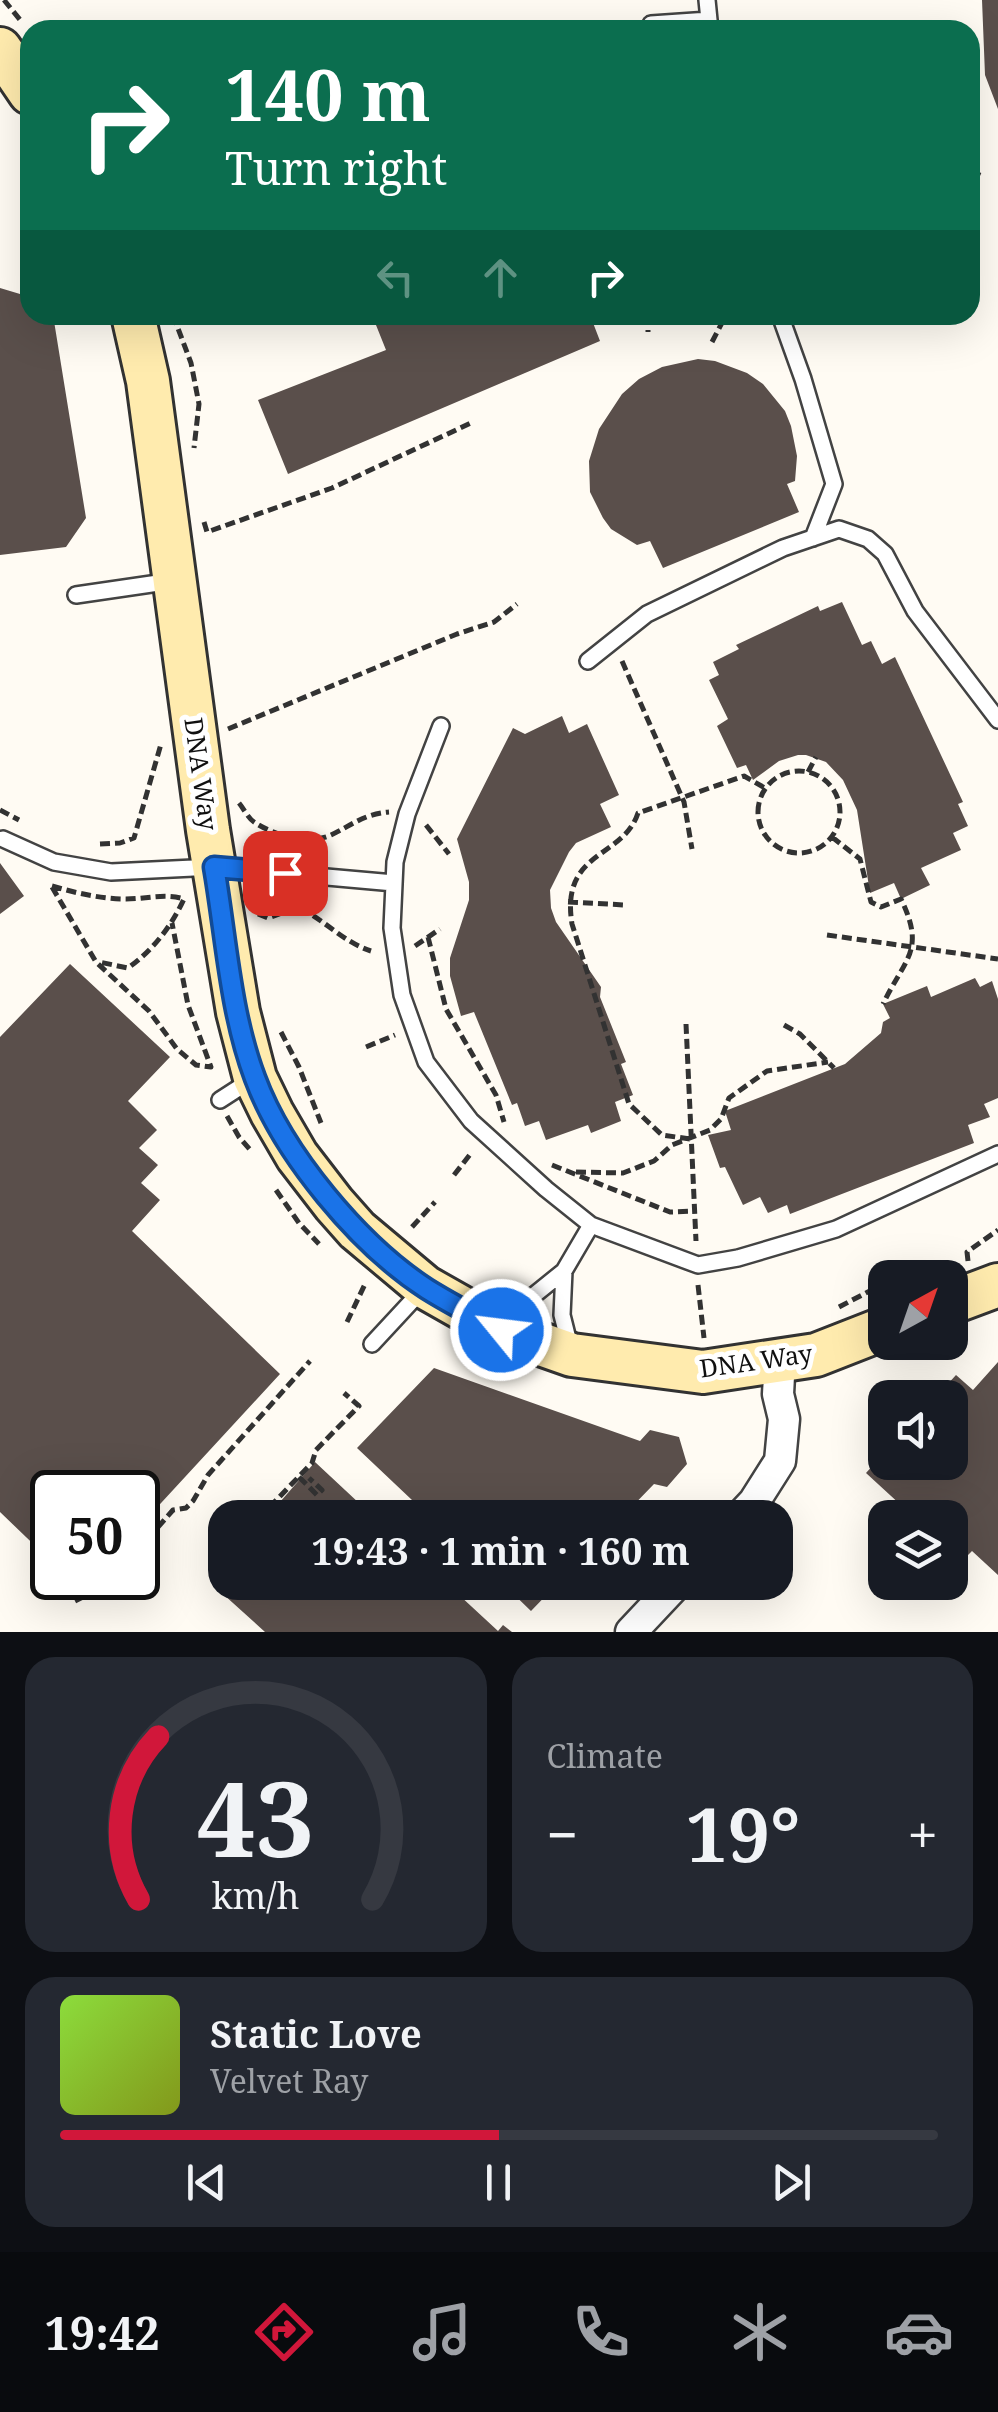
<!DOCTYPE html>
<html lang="en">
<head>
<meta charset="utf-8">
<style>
	:root { --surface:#171b24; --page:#242831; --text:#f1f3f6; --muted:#9ea1a6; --line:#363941; --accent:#d1173a }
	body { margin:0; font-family:"Noto Serif",serif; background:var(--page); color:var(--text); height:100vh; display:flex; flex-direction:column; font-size:38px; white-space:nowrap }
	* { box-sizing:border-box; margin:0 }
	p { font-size:32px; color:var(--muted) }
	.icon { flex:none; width:55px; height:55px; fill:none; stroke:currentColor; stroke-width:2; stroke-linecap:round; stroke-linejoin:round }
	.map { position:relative; height:1632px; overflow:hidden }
	.sheet { display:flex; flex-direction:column; gap:25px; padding:25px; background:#0d0f14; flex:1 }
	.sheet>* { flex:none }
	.guide { position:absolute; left:20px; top:20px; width:960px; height:305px; border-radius:30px; box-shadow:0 10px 40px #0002; background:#0b6e4f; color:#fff; overflow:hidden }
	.needle { width:65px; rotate:40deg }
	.fabs { position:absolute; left:868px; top:1260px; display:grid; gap:20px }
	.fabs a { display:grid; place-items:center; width:100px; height:100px; border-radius:20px; background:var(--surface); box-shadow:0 10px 40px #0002; font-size:50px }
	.speed { position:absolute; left:30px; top:1470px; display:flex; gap:20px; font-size:50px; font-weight:700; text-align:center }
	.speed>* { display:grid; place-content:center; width:130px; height:130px; border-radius:50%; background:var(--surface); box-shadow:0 10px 40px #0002; line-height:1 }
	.speed .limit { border:5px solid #111; border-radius:15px; background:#fff; color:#111 }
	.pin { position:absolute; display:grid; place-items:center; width:85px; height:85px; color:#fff; margin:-42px; border-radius:20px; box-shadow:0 5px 15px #0006 }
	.me { position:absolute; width:110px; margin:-55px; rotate:299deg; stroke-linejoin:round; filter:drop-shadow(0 0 8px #0008) }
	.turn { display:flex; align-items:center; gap:35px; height:210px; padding:0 40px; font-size:45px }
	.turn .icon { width:130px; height:130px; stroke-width:2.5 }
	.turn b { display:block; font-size:70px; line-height:85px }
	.lanes { display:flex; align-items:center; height:95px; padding:0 40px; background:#0003; justify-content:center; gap:50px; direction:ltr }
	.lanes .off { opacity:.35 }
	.big { font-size:75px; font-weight:700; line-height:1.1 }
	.sheet .card { flex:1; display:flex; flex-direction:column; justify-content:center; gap:15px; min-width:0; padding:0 35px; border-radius:30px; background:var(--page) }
	.sheet .dial { align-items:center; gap:0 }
	.dial svg { height:260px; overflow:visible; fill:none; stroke:var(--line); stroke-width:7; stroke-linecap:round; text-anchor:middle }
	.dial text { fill:var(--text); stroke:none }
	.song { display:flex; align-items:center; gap:30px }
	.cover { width:120px; height:120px; border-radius:15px; background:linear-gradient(135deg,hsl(90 70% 55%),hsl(70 70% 35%)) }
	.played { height:10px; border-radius:5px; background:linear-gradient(90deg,var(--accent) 50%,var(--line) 50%) }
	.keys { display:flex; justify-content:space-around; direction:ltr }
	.heat { display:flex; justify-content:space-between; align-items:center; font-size:55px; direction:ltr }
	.sheet .tiles { flex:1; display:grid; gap:25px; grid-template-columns:1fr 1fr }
	.card:last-child { grid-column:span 2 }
	.trip { position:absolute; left:208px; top:1500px; width:585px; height:100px; border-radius:30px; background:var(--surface); box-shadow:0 10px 40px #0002; font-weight:700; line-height:100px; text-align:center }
	.menu { display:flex; height:160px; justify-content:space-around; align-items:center; background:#090b0e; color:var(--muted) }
	.menu .icon { width:70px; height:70px }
	.menu .on { color:var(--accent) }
	.menu b { font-size:45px; color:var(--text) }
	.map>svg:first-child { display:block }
	.building { fill:#5a4f4b }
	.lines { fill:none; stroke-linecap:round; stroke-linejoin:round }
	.lane-casing { stroke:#434343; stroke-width:20 }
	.street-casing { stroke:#434343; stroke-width:35 }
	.secondary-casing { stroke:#323232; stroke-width:48 }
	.path { stroke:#323232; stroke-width:5; stroke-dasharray:10 5; stroke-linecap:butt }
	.lane { stroke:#fff; stroke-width:15 }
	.street { stroke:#fff; stroke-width:30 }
	.secondary { stroke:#ffebae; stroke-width:42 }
	.route-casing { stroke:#114b97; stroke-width:25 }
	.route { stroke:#1a73e8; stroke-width:18 }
	.labels { text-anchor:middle; stroke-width:10; stroke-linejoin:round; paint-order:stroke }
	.street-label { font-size:25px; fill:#101010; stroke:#fff }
</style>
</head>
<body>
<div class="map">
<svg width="998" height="1632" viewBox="0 0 998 1632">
	<rect width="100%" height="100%" fill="#fffbf3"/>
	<path class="building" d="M 982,0 L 998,0 L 998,109 L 985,75 Z
		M 0,288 L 30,297 L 30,315 L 48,315 L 54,321 L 86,518 L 66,547 L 0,555 Z
		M 372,315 L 590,315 L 600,341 L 288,474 L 258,400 L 386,350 Z
		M 698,359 L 715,361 L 747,373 L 763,384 L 785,411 L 791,426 L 797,456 L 795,481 L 787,484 L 799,512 L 663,568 L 650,541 L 637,545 L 611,529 L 603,518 L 590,492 L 589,461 L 599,429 L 622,394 L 639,379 L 662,367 Z
		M 842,602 L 862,645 L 871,641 L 882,664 L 895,657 L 963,802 L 958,804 L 968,826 L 953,833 L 961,850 L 921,868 L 930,885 L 901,899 L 894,883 L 870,893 L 857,810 L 843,780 L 826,762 L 806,755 L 798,755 L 779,761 L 753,780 L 746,765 L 737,768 L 717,726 L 728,719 L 709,680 L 719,675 L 713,662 L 739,649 L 736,645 L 818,606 L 820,611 Z
		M 562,716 L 569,733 L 587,724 L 619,795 L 600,804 L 611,827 L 576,843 L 569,852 L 550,890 L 551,908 L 556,922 L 601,987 L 600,997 L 626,1062 L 621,1064 L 633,1095 L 615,1102 L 621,1121 L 591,1133 L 588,1125 L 546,1140 L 539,1121 L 525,1126 L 517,1103 L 512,1105 L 474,1012 L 461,1016 L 450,976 L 450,958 L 469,900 L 469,882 L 457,839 L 513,728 L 525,734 Z
		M 0,863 L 24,896 L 0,914 Z
		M 70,964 L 170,1057 L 128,1101 L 157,1130 L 139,1148 L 158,1165 L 141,1183 L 160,1200 L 132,1231 L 280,1374 L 138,1528 L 138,1492 L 52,1492 L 52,1562 L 0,1512 L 0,1037 Z
		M 975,978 L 980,987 L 992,981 L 998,999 L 998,1098 L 984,1104 L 990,1117 L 968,1125 L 974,1143 L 790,1214 L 787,1205 L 768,1213 L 760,1197 L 743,1205 L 725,1167 L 720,1168 L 708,1135 L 731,1130 L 725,1111 L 845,1064 L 881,1033 L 883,1022 L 890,1018 L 883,1004 L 927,986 L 931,997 Z
		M 998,1362 L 998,1575 L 972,1551 L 962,1561 L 950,1550 L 950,1518 L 915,1518 L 866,1473 L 885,1452 L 885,1462 L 950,1462 L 950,1398 L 935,1398 L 956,1375 L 973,1390 Z
		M 434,1368 L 640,1441 L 650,1430 L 679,1437 L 687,1464 L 667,1487 L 654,1484 L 621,1518 L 431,1518 L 357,1448 Z
		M 315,1462 L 375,1518 L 266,1518 Z
		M 235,1582 L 445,1582 L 498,1631 L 503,1625 L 512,1632 L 265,1632 L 223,1594 Z
		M 501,1582 L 559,1582 L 531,1611 Z"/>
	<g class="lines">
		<defs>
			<path id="lane" d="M 707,0 L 709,20
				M 651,24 L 709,20 L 710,30
				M 780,315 L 803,379 L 834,484 L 813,538
				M 76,595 L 172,581
				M 588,661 L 647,614 L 783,548 L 839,529 L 868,539 L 885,554 L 915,611 L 998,720
				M 441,726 L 407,814 L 395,862 L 392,928 L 402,995 L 426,1062 L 471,1121 L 546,1189 L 591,1225 L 698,1265 L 738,1258 L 836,1229 L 998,1154
				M 3,839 L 54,862 L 111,872 L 214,867 L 394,883
				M 220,1100 L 251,1080
				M 564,1271 L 562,1315 L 571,1351
				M 504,1327 L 533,1296 L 564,1271 L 591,1225
				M 372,1344 L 423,1289"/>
			<path id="street" d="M 739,1518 L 754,1502 L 780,1461 L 784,1419 L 778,1394 L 780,1358
				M 631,1632 L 678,1582"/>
			<path id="secondary" d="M 0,49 L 30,93
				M 133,315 L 148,381 L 208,830 L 238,1012 L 255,1078 L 272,1113 L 297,1156 L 334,1204 L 357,1230 L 425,1287 L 501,1330 L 572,1355 L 703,1372 L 816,1355 L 885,1328
				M 950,1303 L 998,1285"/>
		</defs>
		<use href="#lane" class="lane-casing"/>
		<use href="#street" class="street-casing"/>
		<use href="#secondary" class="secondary-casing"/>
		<path class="path" d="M 4,0 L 21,21
			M 970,193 L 979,172
			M 173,315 L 191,363 L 199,404 L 194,448
			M 648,315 L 648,332
			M 712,342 L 726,315
			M 204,522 L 207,532 L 332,488 L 473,422
			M 622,661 L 684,802 L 692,849
			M 228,729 L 457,634 L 494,622 L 517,604
			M758 812a41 41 0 1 1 82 0a41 41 0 1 1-82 0Z
			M 808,772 L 816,757
			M 239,803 C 244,809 248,818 254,822 C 273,835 309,845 331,835 C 352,825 364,814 389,812
			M 0,810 L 19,820
			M 426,825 L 449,854
			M 832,837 L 860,859 L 871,902 L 881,907 L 901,899 C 926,951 905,958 883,1004
			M 100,844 L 120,843 L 134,838 L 161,744
			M 52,886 C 76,893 101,899 126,899 C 146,899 165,893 184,899 C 171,927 153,950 128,968 L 99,962
			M 52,887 L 96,962 L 149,1011 L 177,1049 L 196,1065 L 211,1067 L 188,1005 L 172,923
			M 568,902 L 625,905
			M 258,914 L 268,918 L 298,907 C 325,920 343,942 371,951
			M 827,935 L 998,959
			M 428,937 L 446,1009 L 496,1095 L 504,1122
			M 415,946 L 440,929
			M 686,1024 L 696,1241
			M 784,1025 L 800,1034 L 834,1068
			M 281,1032 L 299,1067 L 321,1123
			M 366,1047 L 395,1035
			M 227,1116 L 239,1137 L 252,1152
			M 690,1139 L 662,1135 L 629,1104 L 572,924 C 560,850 623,859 638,813 L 744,776 L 765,788
			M 552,1165 L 670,1212 L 695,1211
			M 576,1172 L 623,1173 L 654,1161 L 672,1145 L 710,1130 L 721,1119 L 729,1098 L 767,1071 L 828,1062
			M 454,1175 L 472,1152
			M 276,1190 L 299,1223 L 319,1244
			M 412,1227 L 435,1202
			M 968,1261 L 967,1252 L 998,1230
			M 897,1278 L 950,1263
			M 698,1285 L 704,1338
			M 839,1307 L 885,1283
			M 347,1322 L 366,1282
			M 299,1477 L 317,1495 L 322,1490 L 309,1478
			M 259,1518 L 312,1463 L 316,1450 L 359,1406 L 344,1393
			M 223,1524 L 225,1525
			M 138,1550 L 173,1510 L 186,1508 L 193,1501 L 208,1475 L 310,1361
			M 75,1601 L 103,1587 L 111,1578"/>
		<use href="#lane" class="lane"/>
		<use href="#street" class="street"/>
		<use href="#secondary" class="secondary"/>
	</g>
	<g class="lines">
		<defs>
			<path id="route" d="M 285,873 L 214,867 C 226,936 230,1012 255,1078 C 283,1154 359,1245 427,1289 C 451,1304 476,1317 501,1330"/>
		</defs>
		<use href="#route" class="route-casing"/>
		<use href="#route" class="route"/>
	</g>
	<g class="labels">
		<g class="street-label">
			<text transform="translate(201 774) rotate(82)" y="9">DNA Way</text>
			<text transform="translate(756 1361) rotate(-8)" y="9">DNA Way</text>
		</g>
	</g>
</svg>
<div class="fabs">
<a><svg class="needle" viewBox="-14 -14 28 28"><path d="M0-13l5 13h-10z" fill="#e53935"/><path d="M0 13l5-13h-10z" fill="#9ea1a6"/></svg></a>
<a><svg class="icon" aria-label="sound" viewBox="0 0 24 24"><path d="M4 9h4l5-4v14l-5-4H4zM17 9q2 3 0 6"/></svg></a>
<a><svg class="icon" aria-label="layers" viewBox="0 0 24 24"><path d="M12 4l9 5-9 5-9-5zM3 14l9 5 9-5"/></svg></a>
</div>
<div class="speed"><div class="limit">50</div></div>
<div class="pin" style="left:285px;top:873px;background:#d93025"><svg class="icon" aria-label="arrive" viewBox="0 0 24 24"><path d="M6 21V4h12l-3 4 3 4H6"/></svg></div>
<svg class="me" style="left:501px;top:1330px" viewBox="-20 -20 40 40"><circle r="17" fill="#1a73e8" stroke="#fff" stroke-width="3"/><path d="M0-11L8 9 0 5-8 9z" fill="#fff"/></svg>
<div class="trip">19:43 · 1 min · 160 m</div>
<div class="guide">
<div class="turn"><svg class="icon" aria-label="right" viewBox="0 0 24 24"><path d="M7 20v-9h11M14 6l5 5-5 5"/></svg><div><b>140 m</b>Turn right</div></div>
<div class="lanes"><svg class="icon off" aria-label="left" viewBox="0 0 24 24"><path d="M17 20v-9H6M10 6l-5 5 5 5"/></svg><svg class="icon off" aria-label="ahead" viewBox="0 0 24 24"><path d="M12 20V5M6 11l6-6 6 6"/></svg><svg class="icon" aria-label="right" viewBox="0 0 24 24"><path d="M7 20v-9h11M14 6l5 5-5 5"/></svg></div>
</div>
</div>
<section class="sheet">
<div class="tiles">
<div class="card dial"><svg viewBox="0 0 100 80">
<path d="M14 69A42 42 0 1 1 86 69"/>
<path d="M14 69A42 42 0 0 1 20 19" stroke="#d1173a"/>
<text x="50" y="56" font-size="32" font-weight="700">43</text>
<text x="50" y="72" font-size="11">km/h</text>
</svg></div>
<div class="card"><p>Climate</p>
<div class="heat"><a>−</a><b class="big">19°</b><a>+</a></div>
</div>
<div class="card">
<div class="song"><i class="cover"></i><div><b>Static Love</b><p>Velvet Ray</p></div></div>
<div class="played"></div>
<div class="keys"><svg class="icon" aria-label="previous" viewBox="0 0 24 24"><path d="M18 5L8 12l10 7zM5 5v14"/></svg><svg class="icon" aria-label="pause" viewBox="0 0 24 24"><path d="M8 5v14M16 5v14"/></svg><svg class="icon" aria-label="next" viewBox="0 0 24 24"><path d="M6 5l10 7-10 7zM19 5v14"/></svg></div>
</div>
</div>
</section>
<nav class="menu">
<b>19:42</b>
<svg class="icon on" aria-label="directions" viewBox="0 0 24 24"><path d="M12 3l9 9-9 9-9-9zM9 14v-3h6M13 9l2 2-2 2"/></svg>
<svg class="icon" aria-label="music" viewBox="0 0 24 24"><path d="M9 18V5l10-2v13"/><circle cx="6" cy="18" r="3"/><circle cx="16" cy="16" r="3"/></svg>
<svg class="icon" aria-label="phone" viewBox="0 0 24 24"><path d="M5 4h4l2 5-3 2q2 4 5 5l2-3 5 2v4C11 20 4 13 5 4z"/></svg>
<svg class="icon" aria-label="climate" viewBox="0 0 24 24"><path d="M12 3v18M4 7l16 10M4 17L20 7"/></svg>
<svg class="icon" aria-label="car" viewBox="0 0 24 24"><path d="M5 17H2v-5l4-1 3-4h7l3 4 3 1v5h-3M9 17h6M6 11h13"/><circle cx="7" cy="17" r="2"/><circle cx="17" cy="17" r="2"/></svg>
</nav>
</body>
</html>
